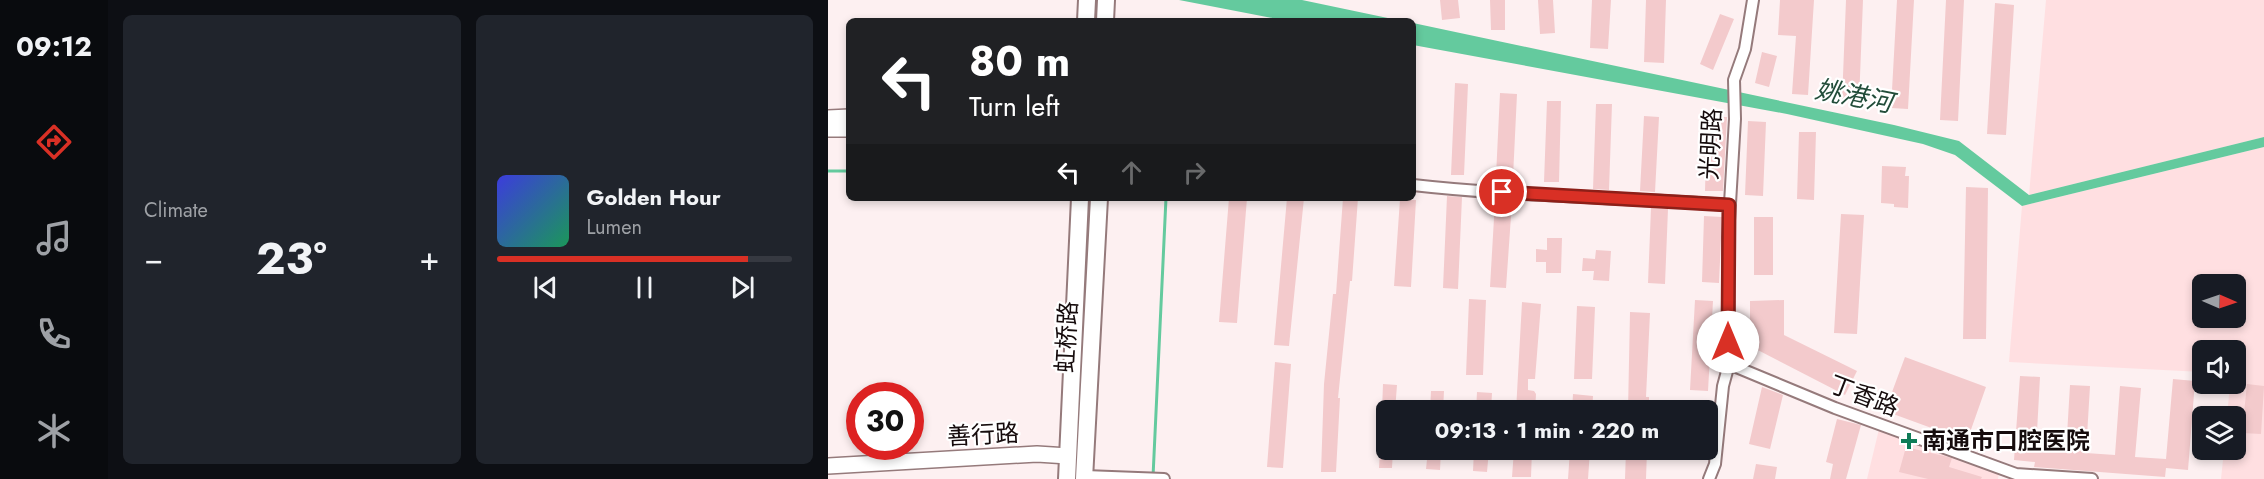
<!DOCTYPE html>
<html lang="en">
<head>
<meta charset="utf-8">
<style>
	:root { --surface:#171b24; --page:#20242c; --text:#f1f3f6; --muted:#9ea1a6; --line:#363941; --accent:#d93025 }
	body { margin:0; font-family:Jost,"Noto Sans SC",sans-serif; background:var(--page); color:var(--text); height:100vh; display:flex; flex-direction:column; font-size:22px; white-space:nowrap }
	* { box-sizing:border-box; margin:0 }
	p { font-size:20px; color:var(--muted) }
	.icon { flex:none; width:33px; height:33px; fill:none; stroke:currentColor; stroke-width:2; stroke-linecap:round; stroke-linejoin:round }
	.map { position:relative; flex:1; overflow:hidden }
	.details { display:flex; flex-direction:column; gap:15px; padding:15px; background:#0d0f14; width:720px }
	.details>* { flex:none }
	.guide { position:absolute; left:18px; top:18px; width:570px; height:183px; border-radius:9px; box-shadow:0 3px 9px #0003; background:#202124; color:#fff; overflow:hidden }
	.needle { width:39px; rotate:92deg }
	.tools { position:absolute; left:1364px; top:274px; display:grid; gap:12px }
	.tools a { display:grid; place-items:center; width:54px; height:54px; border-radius:9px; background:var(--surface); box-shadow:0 3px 9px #0003; font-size:30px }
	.speed { position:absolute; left:18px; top:382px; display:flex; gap:12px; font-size:30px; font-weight:700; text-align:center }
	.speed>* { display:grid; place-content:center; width:78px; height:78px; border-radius:50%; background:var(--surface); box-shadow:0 3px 9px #0003; line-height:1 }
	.speed .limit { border:9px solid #d22; background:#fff; color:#111 }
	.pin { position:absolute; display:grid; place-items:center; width:51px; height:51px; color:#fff; margin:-26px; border:3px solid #fff; border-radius:50%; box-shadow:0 2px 6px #0007 }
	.me { position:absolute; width:66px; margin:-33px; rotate:0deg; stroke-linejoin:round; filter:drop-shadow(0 0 4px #0008) }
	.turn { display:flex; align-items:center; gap:21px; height:126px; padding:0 24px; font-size:27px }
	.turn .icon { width:78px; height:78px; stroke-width:2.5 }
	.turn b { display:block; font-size:42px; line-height:51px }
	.lanes { display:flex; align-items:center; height:57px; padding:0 24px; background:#0003; justify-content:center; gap:30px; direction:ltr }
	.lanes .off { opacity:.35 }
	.big { font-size:45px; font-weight:700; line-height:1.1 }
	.details .widget { flex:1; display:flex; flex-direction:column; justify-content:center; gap:9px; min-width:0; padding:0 21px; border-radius:9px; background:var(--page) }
	.song { display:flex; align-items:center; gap:18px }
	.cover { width:72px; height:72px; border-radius:9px; background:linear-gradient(135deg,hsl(240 70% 55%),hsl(150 70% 35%)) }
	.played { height:6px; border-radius:3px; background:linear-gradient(90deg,var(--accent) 85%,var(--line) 85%) }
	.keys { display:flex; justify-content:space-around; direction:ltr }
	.heat { display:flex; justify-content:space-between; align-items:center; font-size:33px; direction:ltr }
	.details .tiles { flex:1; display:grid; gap:15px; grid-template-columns:repeat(2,1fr) }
	.trip { position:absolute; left:548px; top:400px; width:342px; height:60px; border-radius:9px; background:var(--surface); box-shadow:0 3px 9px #0003; font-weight:700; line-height:60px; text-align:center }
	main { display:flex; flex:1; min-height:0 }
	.tab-bar { display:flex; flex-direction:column; width:108px; justify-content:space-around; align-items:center; background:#090b0e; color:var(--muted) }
	.tab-bar .icon { width:42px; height:42px }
	.tab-bar .selected { color:var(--accent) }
	.tab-bar b { font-size:27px; color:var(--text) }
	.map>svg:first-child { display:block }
	.built { fill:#ffdfe1; fill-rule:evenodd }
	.water { fill:#64ca9e }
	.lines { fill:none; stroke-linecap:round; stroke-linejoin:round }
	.stream { stroke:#64ca9e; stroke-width:3 }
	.building { fill:#f3cacc }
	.street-casing { stroke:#957a7b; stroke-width:14 }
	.secondary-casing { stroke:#957a7b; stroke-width:18 }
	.primary-casing { stroke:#957a7b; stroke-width:20 }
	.street { stroke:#fff; stroke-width:10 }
	.secondary { stroke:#fff; stroke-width:15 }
	.primary { stroke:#fff; stroke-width:16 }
	.route-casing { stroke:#8d1f18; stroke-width:15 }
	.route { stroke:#d93025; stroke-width:10 }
	.poi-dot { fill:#107c57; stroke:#fff; stroke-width:2 }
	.labels { text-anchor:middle; stroke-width:4.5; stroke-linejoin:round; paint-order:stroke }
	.street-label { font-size:24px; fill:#160c0d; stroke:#fff }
	.poi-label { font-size:24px; font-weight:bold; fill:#160c0d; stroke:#fff; text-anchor:start }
	.water-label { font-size:26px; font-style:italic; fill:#224d3a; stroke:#fff }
</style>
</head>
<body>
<main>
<nav class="tab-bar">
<b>09:12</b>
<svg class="icon selected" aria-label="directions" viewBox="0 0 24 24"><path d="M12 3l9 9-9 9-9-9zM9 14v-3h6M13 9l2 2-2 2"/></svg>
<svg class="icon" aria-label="music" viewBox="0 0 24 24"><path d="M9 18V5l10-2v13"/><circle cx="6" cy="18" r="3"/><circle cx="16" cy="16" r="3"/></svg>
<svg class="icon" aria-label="phone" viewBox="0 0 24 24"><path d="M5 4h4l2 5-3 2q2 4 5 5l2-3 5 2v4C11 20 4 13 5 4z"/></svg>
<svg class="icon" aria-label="climate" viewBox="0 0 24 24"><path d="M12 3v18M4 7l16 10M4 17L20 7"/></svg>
</nav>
<section class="details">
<div class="tiles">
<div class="widget"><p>Climate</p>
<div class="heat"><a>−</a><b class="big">23°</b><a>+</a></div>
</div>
<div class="widget">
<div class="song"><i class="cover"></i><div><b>Golden Hour</b><p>Lumen</p></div></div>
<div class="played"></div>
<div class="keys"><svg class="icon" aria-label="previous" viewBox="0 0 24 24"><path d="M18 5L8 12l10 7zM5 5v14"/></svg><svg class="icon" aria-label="pause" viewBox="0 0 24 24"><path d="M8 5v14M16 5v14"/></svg><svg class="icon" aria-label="next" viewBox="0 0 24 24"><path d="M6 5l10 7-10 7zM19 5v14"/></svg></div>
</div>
</div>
</section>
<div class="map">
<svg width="1436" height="479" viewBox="0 0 1436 479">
	<rect width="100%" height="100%" fill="#fdf0f1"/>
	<path class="built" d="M 1218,0 L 1436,0 L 1436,137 L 1201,195 Z
		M 1436,147 L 1436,479 L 1393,479 L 1396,450 L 1407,450 L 1407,417 L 1399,417 L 1402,384 L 1407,384 L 1407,351 L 1374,351 L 1374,372 L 1181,362 L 1194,206 ZM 1374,285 L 1407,285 L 1407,318 L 1374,318 Z
		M 1053,421 L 1173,461 L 1170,479 L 1039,479 Z"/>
	<path class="water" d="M 351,0 L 474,0 L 574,21 L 460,21 Z
		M 585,23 L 1066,125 L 1131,141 L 1201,195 L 1436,137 L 1436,147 L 1194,206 L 1127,155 L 1095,144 L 959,114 L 585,45 Z"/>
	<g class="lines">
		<path class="stream" d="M 0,171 L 21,171
			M 325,477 L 338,198"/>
	</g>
	<path class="building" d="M 612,0 L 630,0 L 632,18 L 614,20 Z
		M 662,0 L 677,0 L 677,30 L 663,30 Z
		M 710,0 L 725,0 L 727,33 L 712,34 Z
		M 764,0 L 783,0 L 780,49 L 762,48 Z
		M 818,0 L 838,0 L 836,63 L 816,62 Z
		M 952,0 L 986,0 L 980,95 L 964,94 L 968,36 L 950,35 Z
		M 1018,0 L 1035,0 L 1031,102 L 1014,101 Z
		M 1069,0 L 1086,0 L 1080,109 L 1063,108 Z
		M 1118,0 L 1136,0 L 1130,121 L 1112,120 Z
		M 1167,3 L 1186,5 L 1178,135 L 1159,134 Z
		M 892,14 L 906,19 L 885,70 L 872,64 Z
		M 934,52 L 949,56 L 941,87 L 927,83 Z
		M 627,83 L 640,84 L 636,175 L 623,175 Z
		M 672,93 L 689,94 L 685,177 L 668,176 Z
		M 719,101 L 733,101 L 731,182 L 716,182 Z
		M 768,104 L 784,104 L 781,190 L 765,189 Z
		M 816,116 L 831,117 L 827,192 L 812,191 Z
		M 879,117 L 899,117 L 895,191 L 877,191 Z
		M 920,121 L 938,122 L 935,196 L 917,195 Z
		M 971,132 L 988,132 L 986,200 L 969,199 Z
		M 1054,166 L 1078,167 L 1077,176 L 1081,176 L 1080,208 L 1066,207 L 1066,204 L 1053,203 Z
		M 1138,187 L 1160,188 L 1158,339 L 1135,339 Z
		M 619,196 L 634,197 L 630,289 L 615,288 Z
		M 401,198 L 419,198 L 409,323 L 391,322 Z
		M 459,198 L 476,198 L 461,346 L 446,345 Z
		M 515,198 L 530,198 L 524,281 L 522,281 L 510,398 L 512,398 L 508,472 L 493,472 L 496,384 L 505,294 L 508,294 Z
		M 572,199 L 588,200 L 583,287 L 566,286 Z
		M 667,201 L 684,202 L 678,288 L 662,287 Z
		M 823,208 L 840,209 L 837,284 L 820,283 Z
		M 1013,214 L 1036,215 L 1029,334 L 1006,333 Z
		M 876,216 L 894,217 L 891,283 L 874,282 Z
		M 926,217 L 945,217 L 945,275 L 926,275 Z
		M 719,238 L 734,238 L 733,273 L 718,273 L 718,262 L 708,262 L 708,249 L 719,250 Z
		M 768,250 L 783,251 L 781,281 L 765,280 L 766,271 L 754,271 L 755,258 L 767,259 Z
		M 641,299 L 658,300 L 655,375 L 638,375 Z
		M 867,300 L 885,301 L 880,391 L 862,390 Z
		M 956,300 L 956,335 L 1029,371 L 1017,395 L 922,346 L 922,301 Z
		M 694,302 L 713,304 L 707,379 L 700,379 L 700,390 L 706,391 L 708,394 L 707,411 L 688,411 Z
		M 749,306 L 767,307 L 764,379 L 746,379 Z
		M 802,312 L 822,313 L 818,397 L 821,397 L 821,411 L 800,411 Z
		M 1077,357 L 1158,387 L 1139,441 L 1057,411 Z
		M 447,362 L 463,364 L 455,468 L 439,467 Z
		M 1192,376 L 1212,377 L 1208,450 L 1238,452 L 1242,385 L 1262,386 L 1258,453 L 1287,455 L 1292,386 L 1313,388 L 1307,457 L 1338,459 L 1345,379 L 1367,381 L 1360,470 L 1338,468 L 1337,477 L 1206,467 L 1207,462 L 1186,460 Z
		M 555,384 L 569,385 L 567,411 L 554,411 Z
		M 1419,384 L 1436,386 L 1433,434 L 1414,433 Z
		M 934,387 L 955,395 L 942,449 L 921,444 Z
		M 603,391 L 616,391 L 615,411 L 602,411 Z
		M 649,392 L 664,393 L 663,411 L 648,411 Z
		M 745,394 L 765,396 L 764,411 L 744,411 Z
		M 1009,419 L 1033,425 L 1018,479 L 1002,479 L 1005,464 L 998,462 Z
		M 1078,447 L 1124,458 L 1121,467 L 1154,477 L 1153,479 L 1100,479 L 1071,472 Z
		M 552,450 L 565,450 L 564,468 L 551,468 Z
		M 600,450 L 613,450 L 612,470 L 598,469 Z
		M 646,450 L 661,450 L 659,472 L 645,471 Z
		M 686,450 L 704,450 L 703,477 L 684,477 Z
		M 742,450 L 762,450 L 760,479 L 740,479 Z
		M 798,450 L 819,450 L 818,479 L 797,479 Z
		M 928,464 L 949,467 L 947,479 L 925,479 Z"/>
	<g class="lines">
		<defs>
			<path id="street" d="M 585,185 C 690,197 796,197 901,205
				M 901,364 L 1007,408 L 1188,474 L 1264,479
				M 257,476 L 336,479
				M 881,479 L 887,464 L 895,386 L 901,364 L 900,237 L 907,119 L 906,80 L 917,49 L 925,0"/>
			<path id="secondary" d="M 0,118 L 21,117
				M 0,129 L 21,129
				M 0,466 L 209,454 L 240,456"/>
			<path id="primary" d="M 258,21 L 259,0
				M 277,21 L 278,0
				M 239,479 L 252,198
				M 256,479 L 271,198"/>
		</defs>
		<use href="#street" class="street-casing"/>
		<use href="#secondary" class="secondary-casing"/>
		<use href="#primary" class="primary-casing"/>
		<use href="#street" class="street"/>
		<use href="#secondary" class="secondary"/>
		<use href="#primary" class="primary"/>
	</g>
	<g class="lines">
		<defs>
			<path id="route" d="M 674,192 L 901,205 L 900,342"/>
		</defs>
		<use href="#route" class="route-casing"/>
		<use href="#route" class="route"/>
	</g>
	<path class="poi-dot" d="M1078 432h6v6h6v6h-6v6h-6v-6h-6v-6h6z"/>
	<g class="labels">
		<g class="street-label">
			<text transform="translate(883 144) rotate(-87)" y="8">光明路</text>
			<text transform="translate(239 337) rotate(-87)" y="8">虹桥路</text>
			<text transform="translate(1036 396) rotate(21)" y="8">丁香路</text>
			<text transform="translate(155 435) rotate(-3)" y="8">善行路</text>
		</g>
		<g class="poi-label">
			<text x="1094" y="449">南通市口腔医院</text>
		</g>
		<g class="water-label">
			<text transform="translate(1026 96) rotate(11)" y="9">姚港河</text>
		</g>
	</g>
</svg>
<div class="tools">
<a><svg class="needle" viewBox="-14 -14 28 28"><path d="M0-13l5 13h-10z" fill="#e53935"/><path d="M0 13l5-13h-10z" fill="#9ea1a6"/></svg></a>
<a><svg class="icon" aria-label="sound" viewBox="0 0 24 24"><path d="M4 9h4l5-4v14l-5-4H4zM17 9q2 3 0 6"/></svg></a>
<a><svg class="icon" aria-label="layers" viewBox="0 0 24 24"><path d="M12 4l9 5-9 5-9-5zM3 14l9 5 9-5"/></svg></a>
</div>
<div class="speed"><div class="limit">30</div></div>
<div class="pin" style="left:674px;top:192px;background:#d93025"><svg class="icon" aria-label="arrive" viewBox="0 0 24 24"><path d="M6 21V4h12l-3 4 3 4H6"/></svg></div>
<svg class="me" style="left:900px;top:342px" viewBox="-20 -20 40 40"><circle r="19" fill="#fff"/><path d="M0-13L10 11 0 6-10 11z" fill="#d93025"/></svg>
<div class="trip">09:13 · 1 min · 220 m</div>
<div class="guide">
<div class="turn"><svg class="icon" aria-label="left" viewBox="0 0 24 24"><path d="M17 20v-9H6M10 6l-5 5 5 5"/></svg><div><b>80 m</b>Turn left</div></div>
<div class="lanes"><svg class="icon" aria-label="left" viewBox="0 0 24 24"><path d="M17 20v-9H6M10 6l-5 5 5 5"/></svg><svg class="icon off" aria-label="ahead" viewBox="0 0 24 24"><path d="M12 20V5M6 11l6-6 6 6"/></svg><svg class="icon off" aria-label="right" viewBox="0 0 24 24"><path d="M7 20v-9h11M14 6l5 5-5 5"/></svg></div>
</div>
</div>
</main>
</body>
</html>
